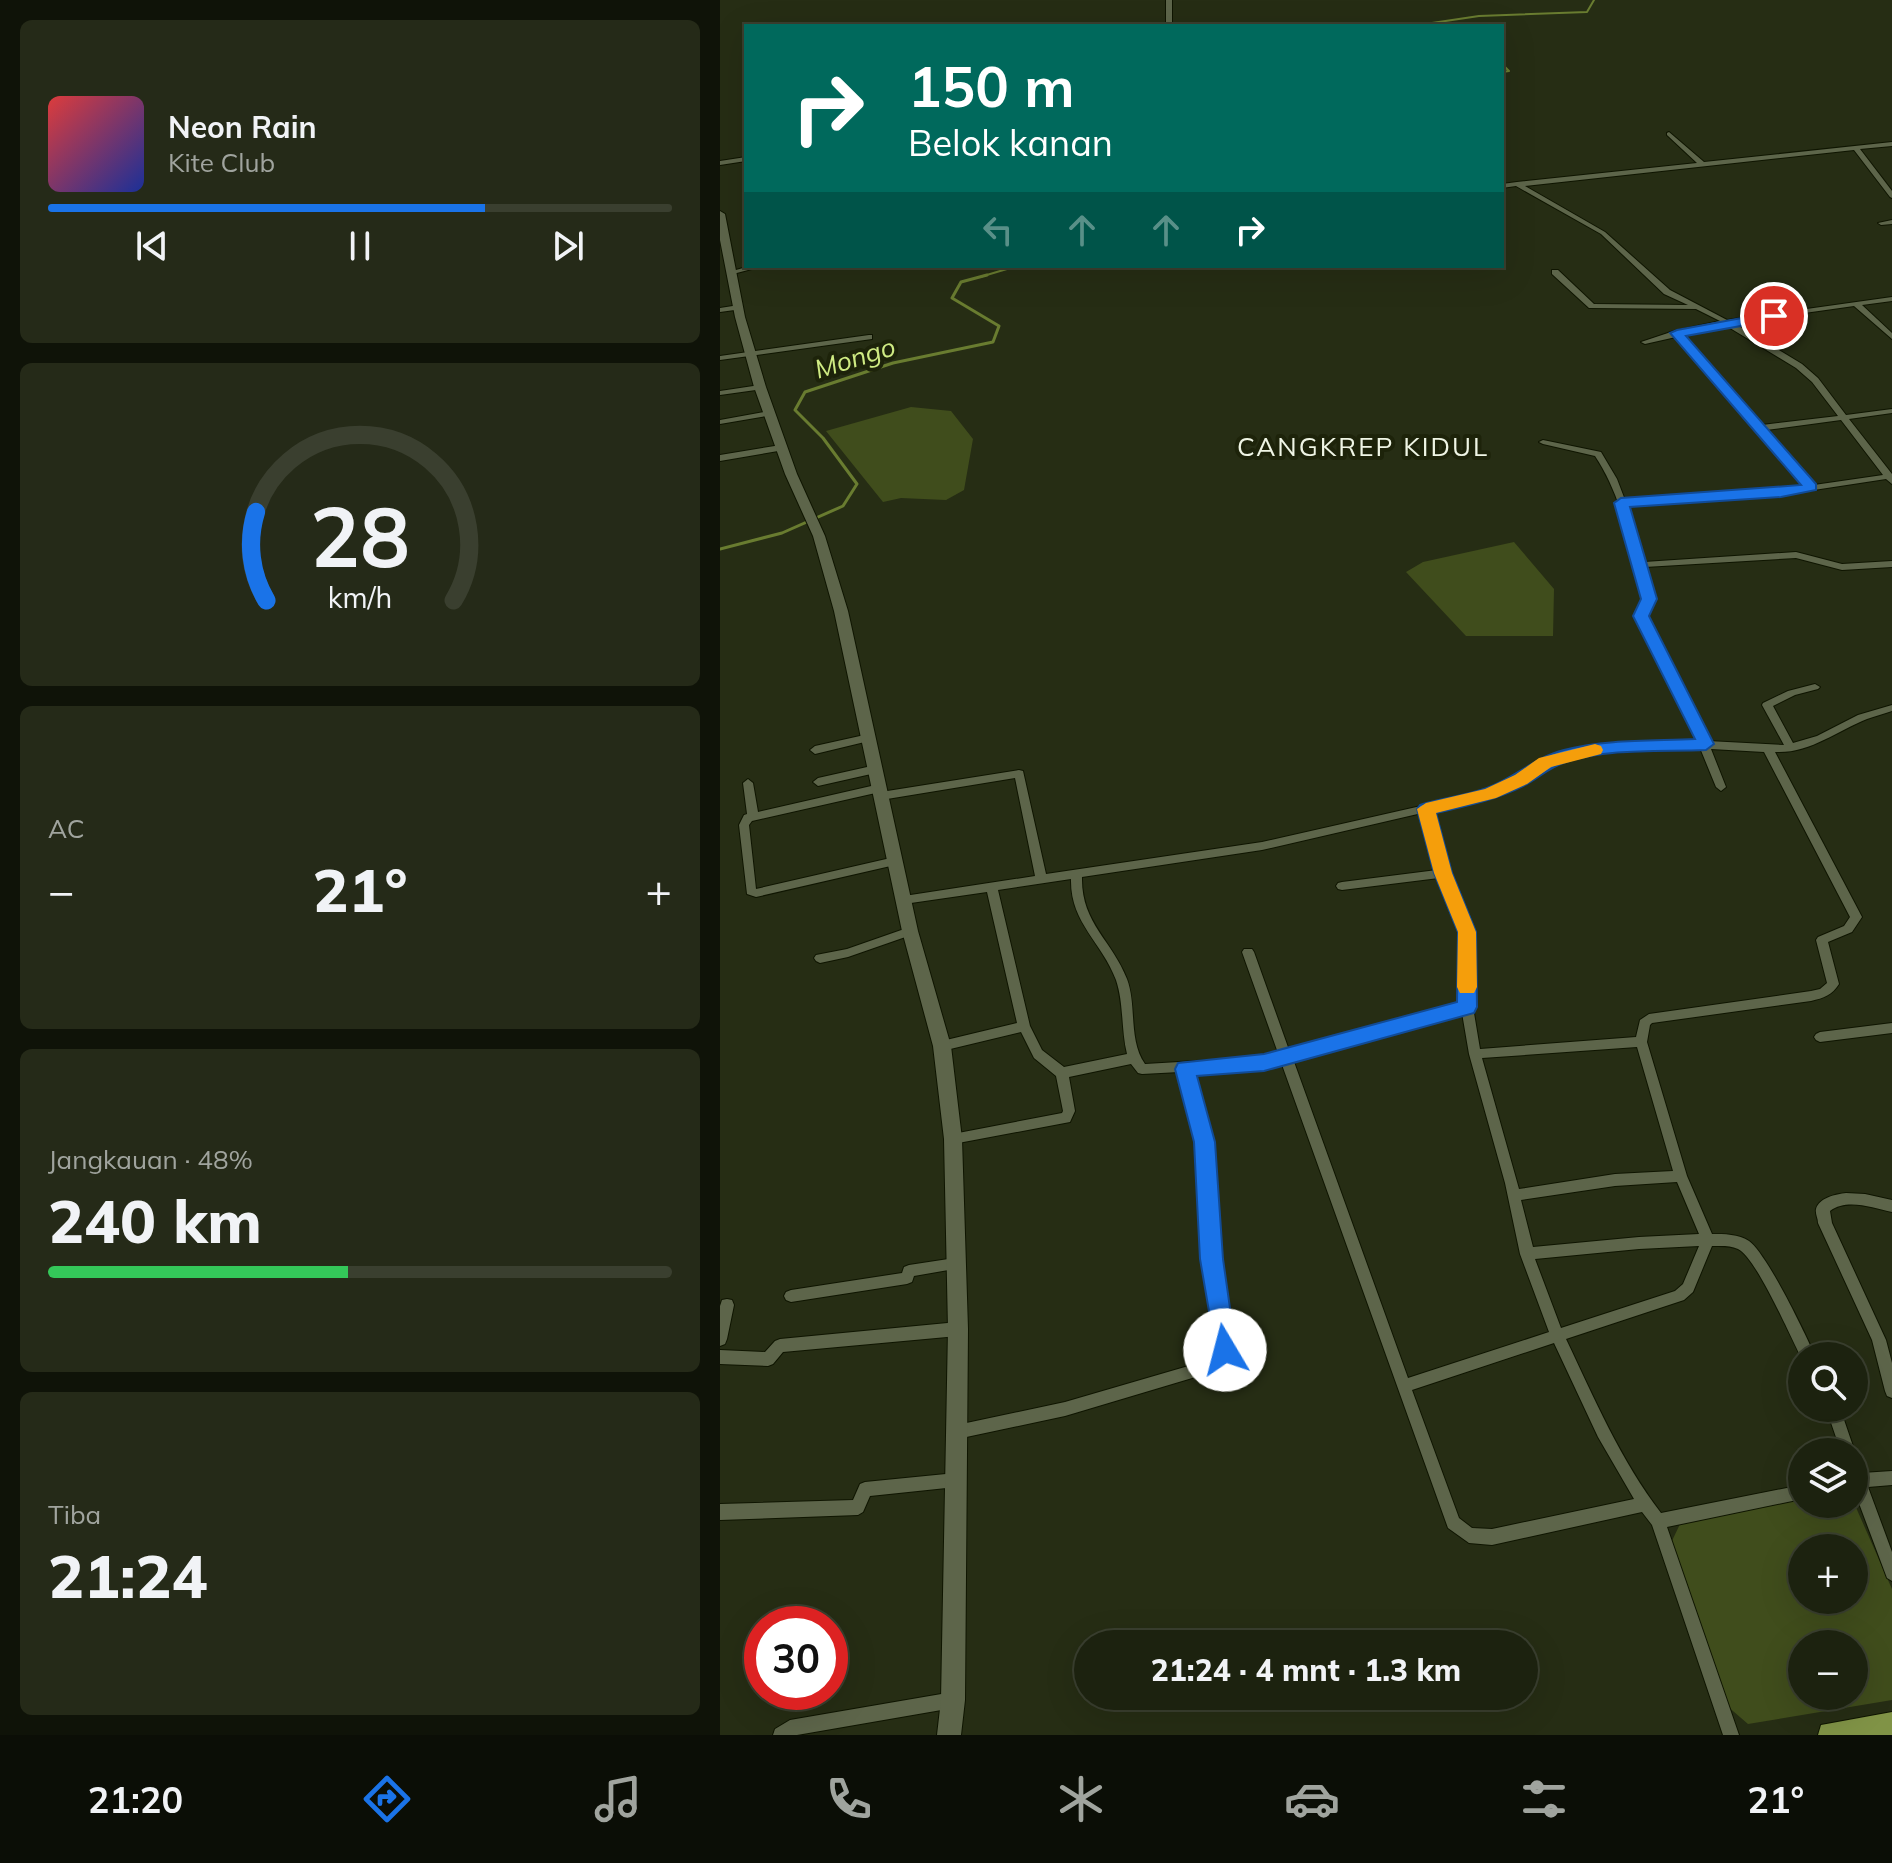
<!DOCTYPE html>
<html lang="id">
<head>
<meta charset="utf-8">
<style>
	:root { --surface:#1c220f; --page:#252a18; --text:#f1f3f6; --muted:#a0a49e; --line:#3a3f2f; --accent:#1a73e8 }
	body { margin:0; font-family:Mulish,sans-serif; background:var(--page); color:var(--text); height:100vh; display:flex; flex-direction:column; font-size:30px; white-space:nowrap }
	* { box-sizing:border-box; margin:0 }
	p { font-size:26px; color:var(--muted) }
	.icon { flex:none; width:44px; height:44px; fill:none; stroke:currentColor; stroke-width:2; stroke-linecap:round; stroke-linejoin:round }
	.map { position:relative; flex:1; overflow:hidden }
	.sheet { display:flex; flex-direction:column; gap:20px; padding:20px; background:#0f1308; width:720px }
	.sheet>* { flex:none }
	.guide { position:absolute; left:24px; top:24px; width:760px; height:244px; border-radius:0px; box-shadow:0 8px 32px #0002,0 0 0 2px var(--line); background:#00695c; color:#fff; overflow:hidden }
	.tools { position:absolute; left:1068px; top:1342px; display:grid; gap:16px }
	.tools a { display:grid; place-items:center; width:80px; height:80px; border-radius:50%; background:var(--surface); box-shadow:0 8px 32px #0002,0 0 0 2px var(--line); font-size:40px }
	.speed { position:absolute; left:24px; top:1606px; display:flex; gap:16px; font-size:40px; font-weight:700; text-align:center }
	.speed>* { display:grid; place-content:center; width:104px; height:104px; border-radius:50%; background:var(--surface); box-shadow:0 8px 32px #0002,0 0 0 2px var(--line); line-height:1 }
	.speed .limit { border:12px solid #d22; background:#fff; color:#111 }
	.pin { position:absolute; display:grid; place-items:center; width:68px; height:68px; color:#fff; margin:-34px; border:4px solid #fff; border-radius:50%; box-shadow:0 2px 8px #0007 }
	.me { position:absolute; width:88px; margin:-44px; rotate:352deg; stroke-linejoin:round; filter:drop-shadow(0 0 6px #0008) }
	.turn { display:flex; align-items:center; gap:28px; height:168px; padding:0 32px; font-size:36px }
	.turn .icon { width:104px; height:104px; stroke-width:2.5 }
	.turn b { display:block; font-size:56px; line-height:68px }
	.lanes { display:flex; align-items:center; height:76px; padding:0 32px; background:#0003; justify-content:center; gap:40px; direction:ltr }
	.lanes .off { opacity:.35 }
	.big { font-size:60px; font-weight:800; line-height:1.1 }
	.sheet .widget { flex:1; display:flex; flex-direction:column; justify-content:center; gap:12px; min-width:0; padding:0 28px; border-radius:12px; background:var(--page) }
	.sheet .dial { align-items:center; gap:0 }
	.dial svg { height:208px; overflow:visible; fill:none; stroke:var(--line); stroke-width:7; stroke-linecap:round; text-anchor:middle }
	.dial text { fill:var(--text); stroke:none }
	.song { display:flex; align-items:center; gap:24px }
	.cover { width:96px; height:96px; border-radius:12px; background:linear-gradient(135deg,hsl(0 70% 55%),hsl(230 70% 35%)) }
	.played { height:8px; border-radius:4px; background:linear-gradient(90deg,var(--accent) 70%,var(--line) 70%) }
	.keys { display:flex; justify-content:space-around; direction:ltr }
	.heat { display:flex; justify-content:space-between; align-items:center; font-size:44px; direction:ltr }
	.charge { height:12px; border-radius:6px; background:linear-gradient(90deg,#34c759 48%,var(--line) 0) }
	.trip { position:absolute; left:354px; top:1630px; width:464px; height:80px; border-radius:40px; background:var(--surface); box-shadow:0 8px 32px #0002,0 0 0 2px var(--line); font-weight:800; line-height:80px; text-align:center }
	.menu { display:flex; height:128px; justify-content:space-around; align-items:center; background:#0b0e06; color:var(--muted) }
	.menu .icon { width:56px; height:56px }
	.menu .selected { color:var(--accent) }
	.menu b { font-size:36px; color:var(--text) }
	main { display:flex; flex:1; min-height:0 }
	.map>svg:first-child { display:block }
	.green { fill:#404d1c; fill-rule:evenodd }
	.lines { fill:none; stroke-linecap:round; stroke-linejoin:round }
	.stream-far1 { stroke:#697c30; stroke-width:2 }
	.stream { stroke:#697c30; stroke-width:3 }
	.street-casing { stroke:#0f1501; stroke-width:2 }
	.secondary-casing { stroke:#0f1501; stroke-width:2 }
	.primary-casing { stroke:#0f1501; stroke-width:2 }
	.street { fill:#5d654a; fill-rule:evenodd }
	.secondary { fill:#5d654a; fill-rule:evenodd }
	.primary { fill:#809346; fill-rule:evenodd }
	.route { fill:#1a73e8; stroke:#114b97; stroke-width:2 }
	.slow { fill:#f59e0b }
	.labels { text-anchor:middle; stroke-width:8; stroke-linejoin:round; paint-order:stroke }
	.far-water-label { font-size:26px; font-style:italic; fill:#cfeb83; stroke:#1d230a }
	.far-quarter-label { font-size:26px; letter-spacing:2px; fill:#eff5e5; stroke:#1d230a }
</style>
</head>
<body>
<main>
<section class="sheet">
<div class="widget">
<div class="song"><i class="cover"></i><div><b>Neon Rain</b><p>Kite Club</p></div></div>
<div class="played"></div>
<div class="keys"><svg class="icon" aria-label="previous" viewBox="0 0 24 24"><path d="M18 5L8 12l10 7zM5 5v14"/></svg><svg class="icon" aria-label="pause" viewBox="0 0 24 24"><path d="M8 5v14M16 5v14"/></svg><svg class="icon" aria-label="next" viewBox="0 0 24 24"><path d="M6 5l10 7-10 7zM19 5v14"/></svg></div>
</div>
<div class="widget dial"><svg viewBox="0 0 100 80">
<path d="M14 69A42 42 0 1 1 86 69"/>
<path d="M14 69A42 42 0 0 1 10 35" stroke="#1a73e8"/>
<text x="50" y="56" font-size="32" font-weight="700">28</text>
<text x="50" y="72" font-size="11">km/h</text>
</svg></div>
<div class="widget"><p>AC</p>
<div class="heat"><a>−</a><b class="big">21°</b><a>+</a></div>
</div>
<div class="widget"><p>Jangkauan · 48%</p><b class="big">240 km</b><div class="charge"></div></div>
<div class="widget"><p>Tiba</p><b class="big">21:24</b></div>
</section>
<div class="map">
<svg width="1172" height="1735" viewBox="0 0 1172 1735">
	<rect width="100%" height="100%" fill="#262d14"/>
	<path class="green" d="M 191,407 L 231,411 L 253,439 L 244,490 L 226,500 L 181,498 L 163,502 L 106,431 Z
		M 794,542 L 834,589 L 833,636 L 746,636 L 686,572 L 703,562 Z
		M 1082,1496 L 1082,1504 L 1134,1503 L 1172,1589 L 1172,1700 L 1028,1724 L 1006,1705 L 951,1543 L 960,1524 ZM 1082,1548 L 1134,1548 L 1134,1600 L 1082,1600 ZM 1082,1644 L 1134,1644 L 1134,1696 L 1082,1696 Z"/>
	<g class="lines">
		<path class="stream-far1" d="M 713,26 L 712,23 L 759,16 L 867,12 L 874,0
			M 782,64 L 789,71 L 782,72
			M 260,277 L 297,266"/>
		<path class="stream" d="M 0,549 L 62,533 L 123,506 L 137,484 L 103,438 L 75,410 L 85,392 L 173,363 L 273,342 L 279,326 L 232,298 L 241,282 L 267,275"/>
		<defs>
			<path id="street" d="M 446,0 L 452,0 L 452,26 L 446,26 Z
				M 949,132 L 984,162 L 1172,142 L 1172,146 L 1140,149 L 1172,191 L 1172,198 L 1170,197 L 1134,150 L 805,186 L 885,232 L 950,290 L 1007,320 L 1172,297 L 1172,301 L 1142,305 L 1172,333 L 1172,339 L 1134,306 L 1014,323 L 1082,364 L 1098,378 L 1126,415 L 1172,409 L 1172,413 L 1129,419 L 1172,474 L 1172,484 L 1166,479 L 1061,495 L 907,505 L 924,562 L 1076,552 L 1122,564 L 1172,561 L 1172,567 L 1122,570 L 1076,558 L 925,567 L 934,599 L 926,616 L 967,691 L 988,741 L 1064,745 L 1042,705 L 1043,703 L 1068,691 L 1095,684 L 1100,687 L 1098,689 L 1075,695 L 1053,706 L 1073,743 L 1097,736 L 1138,715 L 1172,705 L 1172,711 C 1164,714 1155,716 1147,719 C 1117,731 1089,754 1055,752 L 1142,917 L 1132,932 L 1108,942 L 1119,984 C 1112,995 1104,998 1091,1001 L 932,1023 L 930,1025 L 927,1042 L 967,1176 L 992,1234 C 1004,1234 1019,1234 1029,1241 C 1047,1254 1085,1333 1095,1356 L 1082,1356 L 1082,1359 C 1071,1338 1036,1257 1018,1249 C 1010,1245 1000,1246 992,1246 L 973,1292 L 964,1300 L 846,1339 C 874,1398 901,1461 941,1513 L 1082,1485 L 1082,1499 L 947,1527 L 1019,1735 L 1003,1735 L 932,1525 L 922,1512 L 772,1545 L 749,1543 L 728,1528 L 561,1062 L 544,1067 L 472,1071 L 490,1142 L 498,1259 L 512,1350 L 499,1370 L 345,1416 L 237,1439 L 232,1437 L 230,1432 L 232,1427 L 237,1425 L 345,1402 L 489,1360 L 498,1348 L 484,1259 L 478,1142 L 460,1072 L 422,1074 L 418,1073 L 411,1064 L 349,1077 L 355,1111 L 350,1122 L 233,1144 L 229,1143 L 227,1139 L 229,1135 L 233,1134 L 342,1113 L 343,1111 L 336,1076 L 314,1058 L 301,1032 L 222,1051 L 218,1050 L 216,1046 L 218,1042 L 222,1041 L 297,1023 L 267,892 L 184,904 L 180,903 L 178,900 L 180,897 L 184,896 L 315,876 L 295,778 L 161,800 L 156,796 L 161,792 L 299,770 L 303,771 L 326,874 L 542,842 L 767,791 L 797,777 L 821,760 L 869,746 L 977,741 L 957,691 L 916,616 L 924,599 C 912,551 903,498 875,456 L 823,444 L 819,442 L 823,440 L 881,452 L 897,479 L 905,500 L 1061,489 L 1085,486 L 956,337 L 925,344 L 921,342 L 954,331 L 1000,321 L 976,309 L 869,308 L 832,274 L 832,270 L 838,270 L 874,304 L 968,305 L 944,294 L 881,234 L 796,186 L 782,188 L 782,184 L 797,182 L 977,163 L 947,135 L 947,133 ZM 1005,325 L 1076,368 L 1092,382 L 1118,416 L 1042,425 L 963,335 ZM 1121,420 L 1163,475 L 1094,485 L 1046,430 ZM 971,748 L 980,748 L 996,787 L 1001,791 L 1006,787 L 991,749 L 1044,752 L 1130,917 L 1124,926 L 1098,937 L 1096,940 L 1107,983 L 1100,989 L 1091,991 L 929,1014 L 920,1020 L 916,1037 L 760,1049 L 753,1007 L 753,932 L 729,873 L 712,811 L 774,797 L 805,783 L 829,766 L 869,754 ZM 702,813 L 717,870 L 622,882 L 618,883 L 616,886 L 618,889 L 622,890 L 719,878 L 741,932 L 741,1004 L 569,1050 L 534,952 L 532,949 L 524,949 L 522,952 L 558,1053 L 544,1057 L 425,1064 C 408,1040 417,1005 407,979 C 392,940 361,923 362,877 L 542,850 ZM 351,879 C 350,923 382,942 396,980 C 404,1004 401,1030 407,1054 L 344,1067 L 322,1050 L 310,1026 L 278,890 ZM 742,1013 L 749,1054 L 785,1183 L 800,1254 L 829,1332 L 688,1378 L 573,1059 ZM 917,1047 L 953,1171 L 895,1174 L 799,1189 L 762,1058 ZM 957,1182 L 979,1234 L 919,1237 L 813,1247 L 801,1200 L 895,1186 ZM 979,1246 L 963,1284 L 955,1291 L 841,1328 L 815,1259 L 919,1249 ZM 834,1343 L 878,1437 L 914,1499 L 772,1529 L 752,1528 L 739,1518 L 692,1390 Z
				M 26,157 L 26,161 L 0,165 L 0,161 Z
				M 1172,220 L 1172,224 L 1161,225 L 1158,223 Z
				M 30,266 L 43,266 L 13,274 L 9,272 Z
				M 19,305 L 23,307 L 22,309 L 0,312 L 0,308 Z
				M 149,335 L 152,335 L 152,339 L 0,360 L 0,356 Z
				M 40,385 L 43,385 L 43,389 L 0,395 L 0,391 Z
				M 49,411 L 53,413 L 52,415 L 0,424 L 0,420 Z
				M 61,445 L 64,446 L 64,450 L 0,461 L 0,455 Z
				M 149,734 L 154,738 L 153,740 L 95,754 L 90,750 L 95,746 Z
				M 156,765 L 160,766 L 161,769 L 160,772 L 98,786 L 93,782 L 98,778 Z
				M 28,779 L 33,783 L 38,812 L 160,784 L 165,788 L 160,792 L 32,821 L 29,825 L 36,889 L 175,857 L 180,861 L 175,865 L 36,897 L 27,894 L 19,825 L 24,815 L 27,814 L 23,783 Z
				M 190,927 L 194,928 L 196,931 L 194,934 L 128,957 L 100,963 L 96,961 L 94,958 L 96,955 L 127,949 Z
				M 1172,1023 L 1172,1033 L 1100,1042 L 1096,1040 L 1094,1037 L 1096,1034 L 1100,1032 Z
				M 1126,1193 L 1145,1194 L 1172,1200 L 1172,1212 C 1153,1208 1127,1198 1110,1211 L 1112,1223 L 1166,1340 L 1172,1363 L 1172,1398 L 1167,1396 L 1165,1391 L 1152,1340 L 1098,1223 C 1098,1218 1095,1214 1096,1209 C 1099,1198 1116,1194 1126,1193 Z
				M 235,1258 L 240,1260 L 242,1264 L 240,1268 L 194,1276 L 192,1282 L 187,1284 L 71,1302 L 66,1300 L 64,1296 L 66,1292 L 71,1290 L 182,1273 L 184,1267 L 189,1265 Z
				M 7,1299 L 12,1300 L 14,1305 L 7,1339 L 5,1344 L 0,1346 L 0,1306 L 2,1300 Z
				M 238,1322 L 243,1324 L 245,1329 L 243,1334 L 238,1336 L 63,1352 L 53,1364 L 48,1366 L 0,1364 L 0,1350 L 45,1352 L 55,1341 L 60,1339 Z
				M 1106,1408 L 1120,1408 L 1135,1452 L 1134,1455 L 1134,1452 L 1121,1452 Z
				M 1134,1463 L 1139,1465 L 1142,1473 L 1172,1471 L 1172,1485 L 1148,1487 L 1172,1552 L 1172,1581 L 1167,1578 L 1134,1490 Z
				M 236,1473 L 241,1475 L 243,1480 L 241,1485 L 236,1487 L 150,1496 L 143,1512 L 138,1515 L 0,1520 L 0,1504 L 133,1500 L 140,1484 L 145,1482 Z
				M 233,1692 L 239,1694 L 241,1700 L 239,1706 L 233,1708 L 77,1735 L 53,1735 L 55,1729 L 70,1720 Z"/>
			<path id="secondary" d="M 0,211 L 5,214 L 25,317 L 46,387 L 77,474 L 105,536 L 128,611 L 198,931 L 231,1046 L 242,1139 L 248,1329 L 245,1700 L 241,1735 L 217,1735 L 221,1700 L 228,1329 L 224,1139 L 213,1046 L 182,931 L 114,611 L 93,536 L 65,474 L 34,387 L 15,317 L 0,240 Z"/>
			<path id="primary" d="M 1172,1712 L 1172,1735 L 1098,1735 L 1101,1725 Z"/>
		</defs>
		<use href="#street" class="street-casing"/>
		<use href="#secondary" class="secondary-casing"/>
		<use href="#primary" class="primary-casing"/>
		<use href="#street" class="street"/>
		<use href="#secondary" class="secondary"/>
		<use href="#primary" class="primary"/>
	</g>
	<path class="route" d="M 1054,312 L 1061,316 L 1059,319 L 966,336 L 1096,484 L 1096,490 L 1061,497 L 910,507 L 937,599 L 929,616 L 994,744 L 986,750 C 941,752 889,748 846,762 C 829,767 819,778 803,786 C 775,800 746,806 716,813 L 732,873 L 756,932 L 757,1007 L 754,1013 L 544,1071 L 477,1076 L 495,1142 L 503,1259 L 516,1350 L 513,1358 L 505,1361 L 497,1358 L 480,1259 L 474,1142 L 455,1069 L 458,1063 L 544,1054 L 737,1002 L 738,932 L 714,873 L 697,809 L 700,805 C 722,798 745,796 767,788 C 795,778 815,757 844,750 C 886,739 932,741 975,739 L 913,616 L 921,599 L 894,503 L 901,498 L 1081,485 L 950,333 L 957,330 Z"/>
	<path class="slow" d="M 875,744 L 881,746 L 883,750 L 881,754 L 831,767 L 807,784 L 776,798 L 716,813 L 732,873 L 756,932 L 757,987 L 754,993 L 740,993 L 737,987 L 738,932 L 714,873 L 697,809 L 706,803 L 765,789 L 795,775 L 819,758 Z"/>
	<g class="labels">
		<g class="far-water-label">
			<text transform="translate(135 358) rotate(-17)" y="9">Mongo</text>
		</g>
		<g class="far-quarter-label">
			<text x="643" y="456">CANGKREP KIDUL</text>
		</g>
	</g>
</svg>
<div class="tools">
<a><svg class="icon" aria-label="search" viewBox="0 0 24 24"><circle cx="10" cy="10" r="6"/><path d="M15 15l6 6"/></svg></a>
<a><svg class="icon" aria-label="layers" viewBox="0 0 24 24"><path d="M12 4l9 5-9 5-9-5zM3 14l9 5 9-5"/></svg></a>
<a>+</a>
<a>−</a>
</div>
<div class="speed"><div class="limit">30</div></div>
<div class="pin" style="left:1054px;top:316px;background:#d93025"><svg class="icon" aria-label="arrive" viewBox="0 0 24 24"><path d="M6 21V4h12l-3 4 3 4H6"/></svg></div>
<svg class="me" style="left:505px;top:1350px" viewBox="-20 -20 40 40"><circle r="19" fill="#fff"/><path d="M0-13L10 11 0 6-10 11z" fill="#1a73e8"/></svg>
<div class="trip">21:24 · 4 mnt · 1.3 km</div>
<div class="guide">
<div class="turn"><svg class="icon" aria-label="right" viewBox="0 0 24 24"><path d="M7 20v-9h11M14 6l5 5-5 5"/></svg><div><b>150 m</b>Belok kanan</div></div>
<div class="lanes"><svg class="icon off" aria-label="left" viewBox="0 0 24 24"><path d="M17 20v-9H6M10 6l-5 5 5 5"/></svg><svg class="icon off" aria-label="ahead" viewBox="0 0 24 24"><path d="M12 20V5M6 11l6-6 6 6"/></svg><svg class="icon off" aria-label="ahead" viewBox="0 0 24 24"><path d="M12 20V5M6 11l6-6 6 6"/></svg><svg class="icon" aria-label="right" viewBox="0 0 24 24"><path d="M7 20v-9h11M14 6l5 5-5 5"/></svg></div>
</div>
</div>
</main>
<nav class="menu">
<b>21:20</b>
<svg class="icon selected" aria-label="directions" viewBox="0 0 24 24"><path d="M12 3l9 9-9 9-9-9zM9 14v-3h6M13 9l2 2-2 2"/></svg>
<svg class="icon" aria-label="music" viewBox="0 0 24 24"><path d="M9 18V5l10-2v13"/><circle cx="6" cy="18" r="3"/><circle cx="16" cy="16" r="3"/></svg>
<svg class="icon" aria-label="phone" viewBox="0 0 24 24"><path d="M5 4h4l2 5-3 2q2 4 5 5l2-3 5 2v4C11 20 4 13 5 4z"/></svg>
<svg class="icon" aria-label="climate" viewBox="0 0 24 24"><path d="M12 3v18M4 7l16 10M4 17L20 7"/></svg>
<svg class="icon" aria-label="car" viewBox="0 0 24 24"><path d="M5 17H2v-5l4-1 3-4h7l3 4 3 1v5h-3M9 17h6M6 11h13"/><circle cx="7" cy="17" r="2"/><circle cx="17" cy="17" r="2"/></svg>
<svg class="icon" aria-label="filters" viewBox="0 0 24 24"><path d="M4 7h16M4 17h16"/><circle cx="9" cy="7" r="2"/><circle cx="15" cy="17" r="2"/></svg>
<b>21°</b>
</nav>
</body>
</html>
